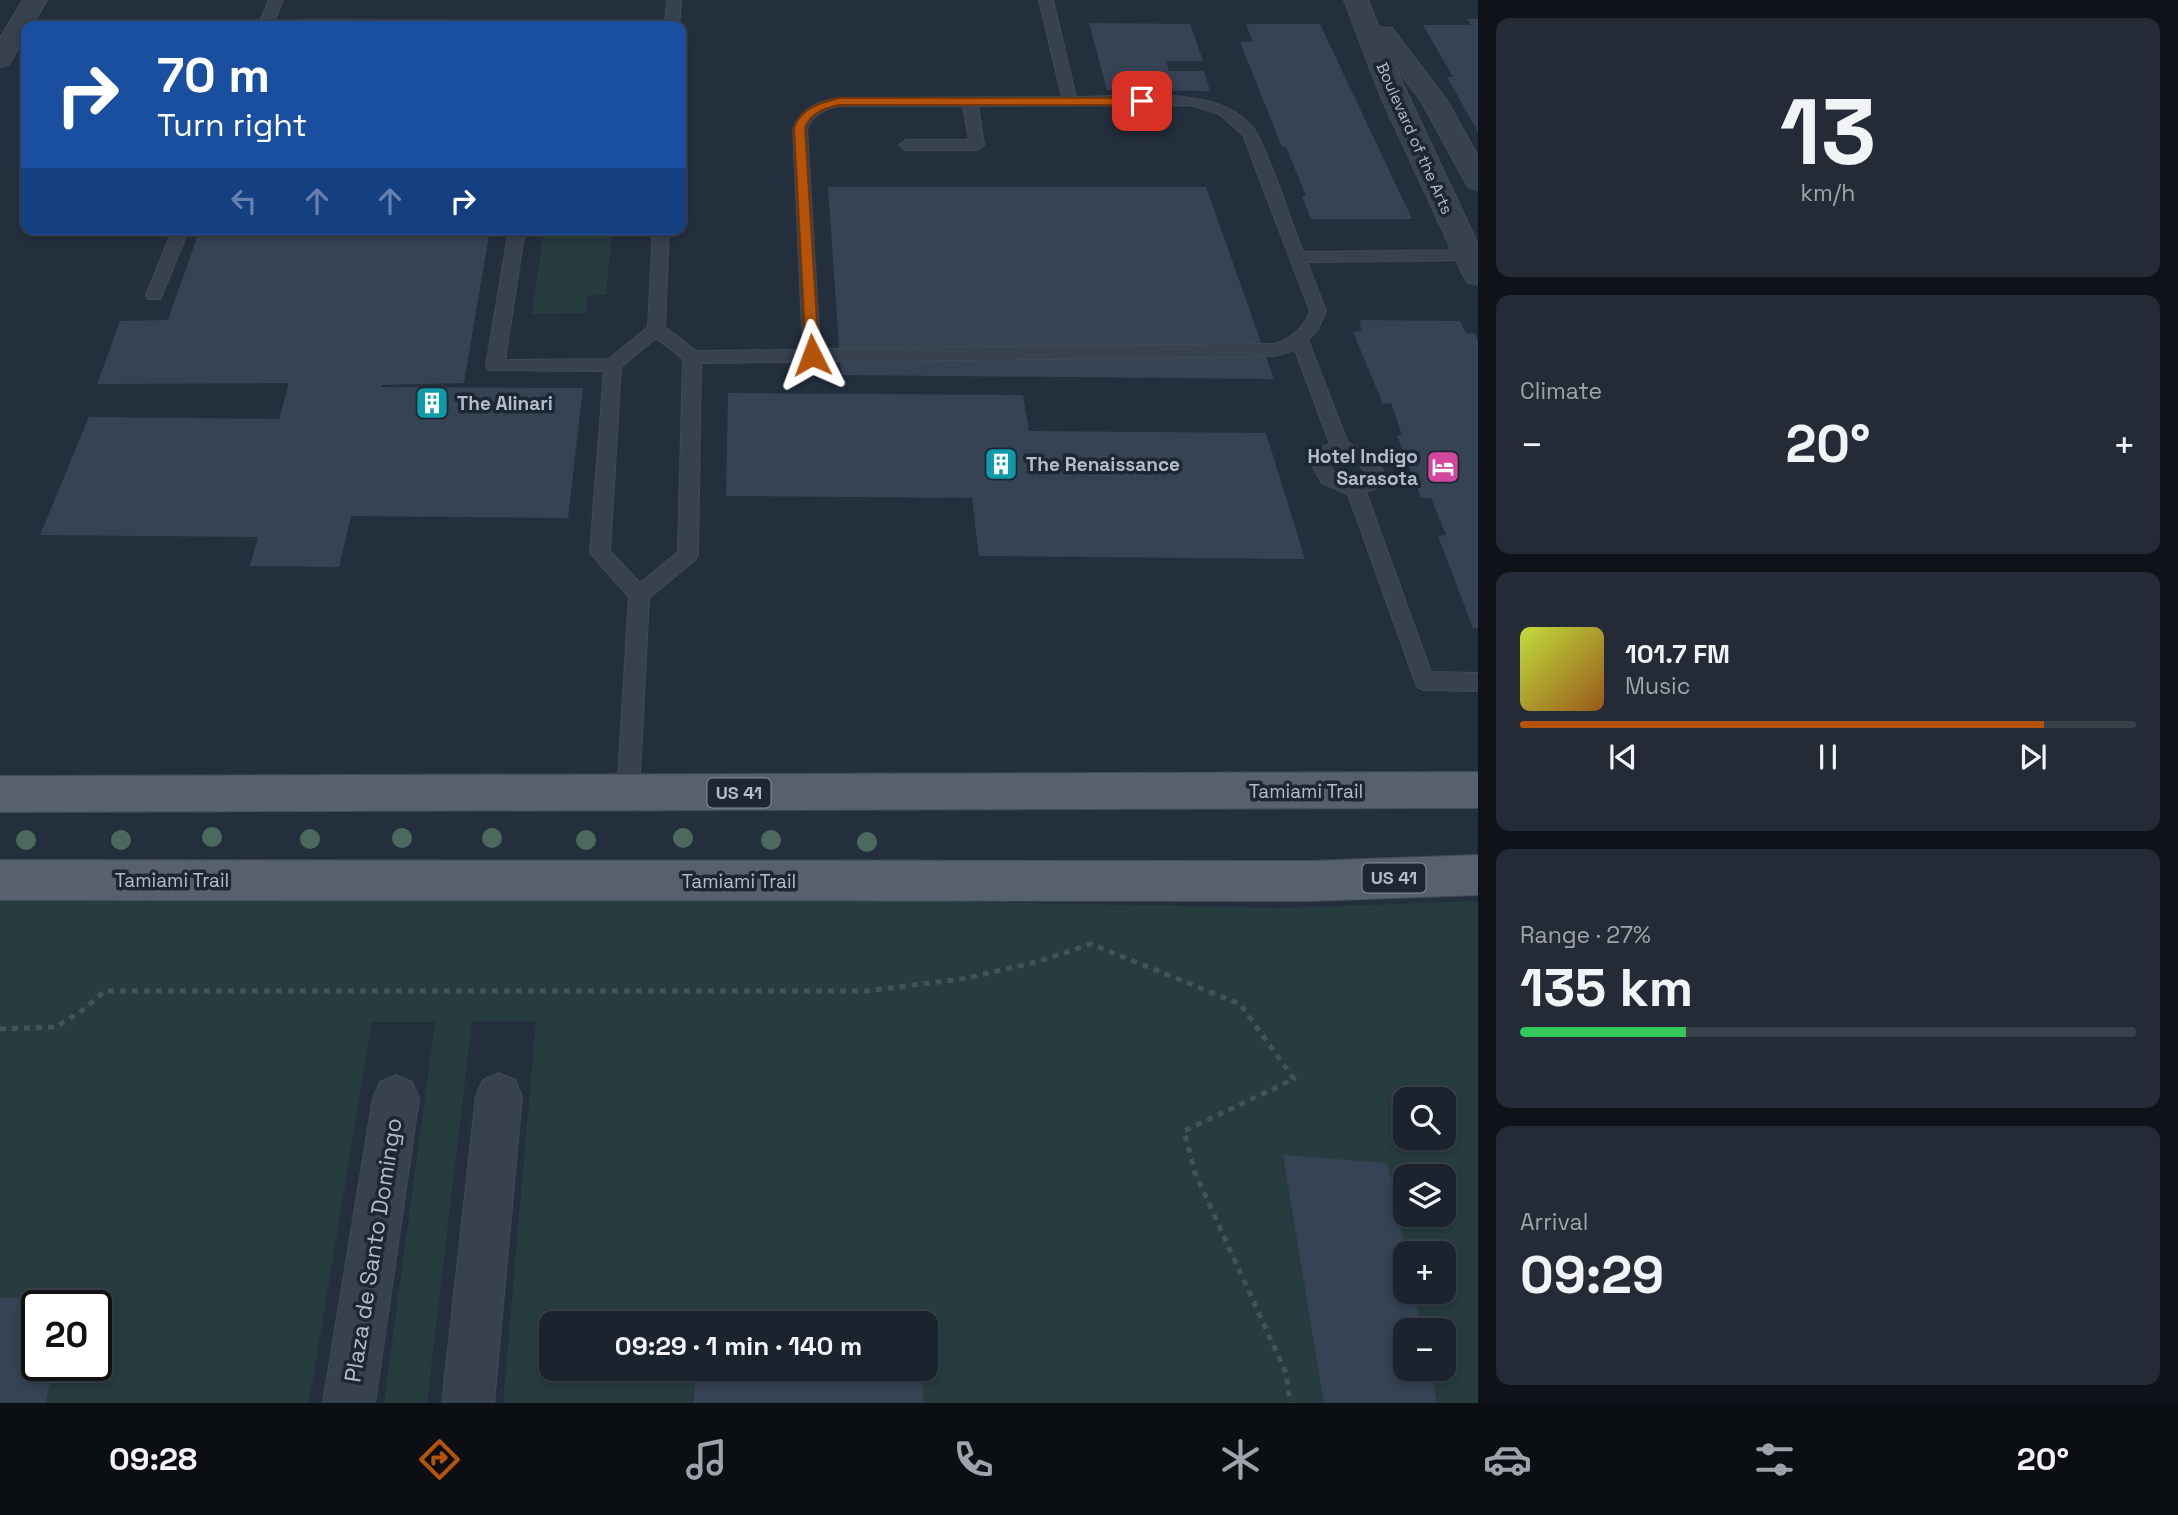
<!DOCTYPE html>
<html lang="en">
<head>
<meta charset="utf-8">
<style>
	:root { --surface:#1b232e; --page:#242b36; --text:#f1f3f6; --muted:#a0a4aa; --line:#39404a; --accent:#b45309 }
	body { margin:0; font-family:"Space Grotesk",sans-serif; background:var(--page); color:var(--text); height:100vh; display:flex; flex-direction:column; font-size:26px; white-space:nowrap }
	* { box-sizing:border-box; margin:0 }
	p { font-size:23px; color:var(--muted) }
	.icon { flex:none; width:38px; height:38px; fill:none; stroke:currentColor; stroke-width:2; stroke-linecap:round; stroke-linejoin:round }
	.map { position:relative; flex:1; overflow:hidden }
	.side { display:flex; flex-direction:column; gap:18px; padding:18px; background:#0f1319; width:700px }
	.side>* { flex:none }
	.hud { position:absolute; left:21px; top:21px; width:665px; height:214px; border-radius:14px; box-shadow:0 4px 10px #0003,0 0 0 2px var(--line); background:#1a4fa0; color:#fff; overflow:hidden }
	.tools { position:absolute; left:1393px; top:1087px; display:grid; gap:14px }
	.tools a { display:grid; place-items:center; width:63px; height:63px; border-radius:14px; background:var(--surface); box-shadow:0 4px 10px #0003,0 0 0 2px var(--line); font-size:35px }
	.speed { position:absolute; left:21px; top:1290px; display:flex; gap:14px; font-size:35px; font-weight:700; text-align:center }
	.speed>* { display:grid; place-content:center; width:91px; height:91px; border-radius:50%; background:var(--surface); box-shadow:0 4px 10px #0003,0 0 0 2px var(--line); line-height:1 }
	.speed .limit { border:4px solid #111; border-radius:10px; background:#fff; color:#111 }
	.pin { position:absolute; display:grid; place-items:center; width:60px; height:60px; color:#fff; margin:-30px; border-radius:14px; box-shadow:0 4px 10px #0006 }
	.me { position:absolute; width:77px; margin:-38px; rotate:357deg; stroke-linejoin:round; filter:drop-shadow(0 0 5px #0008) }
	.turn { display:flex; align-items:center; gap:24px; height:147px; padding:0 21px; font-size:32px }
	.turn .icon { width:91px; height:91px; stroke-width:2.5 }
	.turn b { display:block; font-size:49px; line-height:60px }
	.lanes { display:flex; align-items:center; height:66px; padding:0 21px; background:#0003; justify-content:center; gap:35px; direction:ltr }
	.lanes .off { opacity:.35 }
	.big { font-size:52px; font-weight:700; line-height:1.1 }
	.side .tile { flex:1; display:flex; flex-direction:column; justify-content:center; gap:10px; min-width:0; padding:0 24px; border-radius:14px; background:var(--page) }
	.side .dial { align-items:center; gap:0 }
	.dial b { font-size:91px; line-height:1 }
	.song { display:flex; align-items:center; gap:21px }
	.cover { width:84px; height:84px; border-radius:10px; background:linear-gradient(135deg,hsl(70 70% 55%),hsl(30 70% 35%)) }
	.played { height:7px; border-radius:4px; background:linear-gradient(90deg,var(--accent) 85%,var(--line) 85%) }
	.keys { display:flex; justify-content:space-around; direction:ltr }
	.heat { display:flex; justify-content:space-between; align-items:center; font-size:38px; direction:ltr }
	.charge { height:10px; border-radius:5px; background:linear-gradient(90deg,#34c759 27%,var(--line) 0) }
	.trip { position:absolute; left:539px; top:1311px; width:399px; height:70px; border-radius:14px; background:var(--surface); box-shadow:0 4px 10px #0003,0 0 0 2px var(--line); font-weight:700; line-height:70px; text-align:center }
	.dock { display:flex; height:112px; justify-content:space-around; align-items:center; background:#0b0e12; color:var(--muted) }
	.dock .icon { width:49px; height:49px }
	.dock .current { color:var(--accent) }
	.dock b { font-size:32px; color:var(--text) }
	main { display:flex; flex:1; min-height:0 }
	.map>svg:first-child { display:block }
	.green { fill:#263c3f; fill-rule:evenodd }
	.building { fill:#364354 }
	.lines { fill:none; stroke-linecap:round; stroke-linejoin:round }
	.service-casing { stroke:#414a57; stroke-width:2 }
	.minor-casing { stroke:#414a57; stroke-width:2 }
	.tertiary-casing { stroke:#414a57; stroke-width:2 }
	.primary-casing { stroke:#414a57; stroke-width:2 }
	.path { stroke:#3f5557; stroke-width:5; stroke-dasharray:6 6; stroke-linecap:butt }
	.service { fill:#38414e; fill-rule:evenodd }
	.minor { fill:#38414e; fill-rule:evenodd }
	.tertiary { fill:#38414e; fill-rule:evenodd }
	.primary { fill:#56606e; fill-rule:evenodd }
	.tree { fill:#4b6a5d }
	.route { fill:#b45309; stroke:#753606; stroke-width:2 }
	.labels { text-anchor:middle; stroke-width:7; stroke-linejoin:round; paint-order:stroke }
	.far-street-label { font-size:16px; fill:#b4bcc9; stroke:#1d2633 }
	.shield { fill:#1d2633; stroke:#878f9c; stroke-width:2 }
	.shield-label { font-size:18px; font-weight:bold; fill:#b4bcc9 }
	.poi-label { font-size:19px; font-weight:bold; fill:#b4bcc9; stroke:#1d2633; text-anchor:start }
	.street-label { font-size:19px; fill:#b4bcc9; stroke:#1d2633 }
	.near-street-label { font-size:23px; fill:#b4bcc9; stroke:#1d2633 }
</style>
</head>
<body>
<main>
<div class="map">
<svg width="1478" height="1403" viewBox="0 0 1478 1403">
	<rect width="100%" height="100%" fill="#242f3e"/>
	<path class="green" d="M 301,18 L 631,20 L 631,26 L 292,26 Z
		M 544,229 L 612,229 L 606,295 L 588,295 L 586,313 L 532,314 Z
		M 0,889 L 287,889 L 1288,908 L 1478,901 L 1478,1403 L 503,1403 L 536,1021 L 472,1021 L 427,1403 L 384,1403 L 435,1022 L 372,1022 L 309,1403 L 0,1403 ZM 1405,1099 L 1444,1099 L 1444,1138 L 1405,1138 ZM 1405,1176 L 1444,1176 L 1444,1214 L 1405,1214 ZM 1405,1253 L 1444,1253 L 1444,1292 L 1405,1292 ZM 37,1306 L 96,1306 L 96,1365 L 37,1365 ZM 551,1323 L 926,1323 L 926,1368 L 551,1368 ZM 1405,1330 L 1444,1330 L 1444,1368 L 1405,1368 Z"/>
	<path class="building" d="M 1467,19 L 1478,19 L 1478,132 L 1447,77 L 1453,77 L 1423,25 L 1471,25 Z
		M 1089,23 L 1190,24 L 1203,61 L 1166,61 L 1169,71 L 1204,71 L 1210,91 L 1107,90 Z
		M 1246,24 L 1320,24 L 1412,219 L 1311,219 L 1302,196 L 1306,196 L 1286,147 L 1282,147 L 1240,42 L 1253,42 Z
		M 828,187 L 1206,187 L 1274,379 L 841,375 Z
		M 200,229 L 490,229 L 464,383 L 381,385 L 382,387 L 583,388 L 568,518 L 351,516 L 339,567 L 250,566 L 258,537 L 40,535 L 89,417 L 279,419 L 289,383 L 97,384 L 120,321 L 168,320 Z
		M 1360,320 L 1460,321 L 1466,333 L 1475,334 L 1478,340 L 1478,628 L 1473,628 L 1438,536 L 1446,535 L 1431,498 L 1421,498 L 1397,436 L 1402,435 L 1391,403 L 1383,404 L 1353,332 L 1361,331 Z
		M 728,393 L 1023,395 L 1029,431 L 1266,433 L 1305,559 L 979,556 L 972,498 L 726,496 Z
		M 1283,1155 L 1387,1163 L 1406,1253 L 1405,1292 L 1414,1292 L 1422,1330 L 1405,1330 L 1405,1368 L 1430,1368 L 1437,1403 L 1324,1403 Z
		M 0,1298 L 100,1298 L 98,1306 L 37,1306 L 37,1365 L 55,1365 L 45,1403 L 0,1403 Z
		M 695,1368 L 921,1368 L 924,1403 L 694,1403 Z"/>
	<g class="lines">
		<defs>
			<path id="service" d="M 269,0 L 283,0 L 272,26 L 258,26 Z
				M 667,0 L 681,0 L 679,26 L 665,26 Z
				M 1039,0 L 1053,0 L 1076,97 C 1127,97 1230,82 1258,136 C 1276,172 1288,214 1303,252 L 1478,250 L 1478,260 L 1307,262 L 1326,311 L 1318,329 L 1308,340 L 1348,443 L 1371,453 L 1383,471 L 1377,488 L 1366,492 L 1431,672 L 1478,673 L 1478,691 L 1424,690 L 1417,687 L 1348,494 L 1322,483 L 1310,462 L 1319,448 L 1330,444 L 1295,350 L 1275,356 L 701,363 L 698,555 L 695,560 L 649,598 L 639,793 L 636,800 L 628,803 L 620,800 L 617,793 L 629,597 L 590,553 L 604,371 L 489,370 L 486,366 L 509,229 L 525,229 L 505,360 L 609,359 L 648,327 L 653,229 L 669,229 L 665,327 L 696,351 L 803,350 L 793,129 C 801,108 818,101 839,98 L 1062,97 ZM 1190,105 L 1219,114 L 1243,135 L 1310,311 C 1304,328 1292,338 1275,344 L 820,349 L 807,129 C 813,115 824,109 839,106 L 963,106 L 969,140 L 906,140 L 899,145 L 906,150 L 977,150 L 984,145 L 978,106 ZM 656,338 L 683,359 L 678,552 L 640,583 L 610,551 L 621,367 ZM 1341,455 L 1354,460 L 1365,471 L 1362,478 C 1347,483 1334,477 1328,462 Z
				M 173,229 L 189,229 L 162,295 L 160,299 L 148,299 L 146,295 Z"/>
			<path id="minor" d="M 23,0 L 47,0 L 32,26 L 26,26 L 26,36 L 9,64 L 0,67 L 0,38 Z
				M 499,1073 L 515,1080 L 522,1096 L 494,1403 L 442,1403 L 476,1096 L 483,1080 Z
				M 396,1075 L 412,1082 L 419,1098 L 375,1403 L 323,1403 L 373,1098 L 380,1082 Z"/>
			<path id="tertiary" d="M 1344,0 L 1368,0 L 1379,27 L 1392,28 L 1446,99 L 1478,156 L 1478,190 L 1468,187 L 1421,101 L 1394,65 L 1478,244 L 1478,285 L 1467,282 L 1463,275 L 1380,95 Z"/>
			<path id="primary" d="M 1478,772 L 1478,808 L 0,812 L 0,776 Z
				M 1478,855 L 1478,895 L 1310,901 L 0,900 L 0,860 L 1310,861 Z"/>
		</defs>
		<use href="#service" class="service-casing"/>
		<use href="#minor" class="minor-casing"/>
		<use href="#tertiary" class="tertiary-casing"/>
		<use href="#primary" class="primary-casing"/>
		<path class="path" d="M 0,1029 L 56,1027 L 79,1013 L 105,991 L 867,991 L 968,978 L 1036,962 L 1091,944 L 1240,1004 L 1294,1079 L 1184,1131 L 1195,1173 L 1286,1373 L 1290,1403"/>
		<use href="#service" class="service"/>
		<use href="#minor" class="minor"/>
		<use href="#tertiary" class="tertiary"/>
		<use href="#primary" class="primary"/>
	</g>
	<g class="tree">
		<circle cx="212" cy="837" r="10"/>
		<circle cx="402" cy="838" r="10"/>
		<circle cx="492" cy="838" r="10"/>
		<circle cx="683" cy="838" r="10"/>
		<circle cx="310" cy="839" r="10"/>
		<circle cx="26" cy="840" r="10"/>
		<circle cx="121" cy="840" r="10"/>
		<circle cx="586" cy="840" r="10"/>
		<circle cx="771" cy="840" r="10"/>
		<circle cx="867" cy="842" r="10"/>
	</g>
	<path class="route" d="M 839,98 L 1142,98 L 1147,101 L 1142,105 L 839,105 C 825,108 810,113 805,128 L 819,355 L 812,360 L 806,355 L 794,128 C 801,108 820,103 839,98 Z"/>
	<defs>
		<symbol id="building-square" viewBox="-11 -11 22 22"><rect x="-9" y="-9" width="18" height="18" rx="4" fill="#0f9aa8" stroke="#1d2633"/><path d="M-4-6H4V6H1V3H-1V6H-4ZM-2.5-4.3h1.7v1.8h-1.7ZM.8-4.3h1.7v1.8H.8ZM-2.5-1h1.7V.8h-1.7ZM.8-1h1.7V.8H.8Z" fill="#fff"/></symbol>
		<symbol id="hotel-square" viewBox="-11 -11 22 22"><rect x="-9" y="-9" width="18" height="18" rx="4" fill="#d1479c" stroke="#1d2633"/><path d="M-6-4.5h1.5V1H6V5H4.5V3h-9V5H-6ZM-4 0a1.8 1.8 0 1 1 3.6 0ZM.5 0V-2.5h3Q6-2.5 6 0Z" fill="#fff"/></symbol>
	</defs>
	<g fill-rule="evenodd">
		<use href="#building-square" x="413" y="384" width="38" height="38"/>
		<use href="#building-square" x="982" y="445" width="38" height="38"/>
		<use href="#hotel-square" x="1424" y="448" width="38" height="38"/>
	</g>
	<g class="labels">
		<g class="far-street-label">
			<text transform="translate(1415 138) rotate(66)" y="6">Boulevard of the Arts</text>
		</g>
		<g class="shield">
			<rect x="707.5" y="778.5" width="63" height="29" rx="5"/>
			<rect x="1362.5" y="863.5" width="63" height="29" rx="5"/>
		</g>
		<g class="shield-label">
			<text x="739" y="799">US 41</text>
			<text x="1394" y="884">US 41</text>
		</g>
		<g class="poi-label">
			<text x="457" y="410">The Alinari</text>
			<text x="1418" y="463" text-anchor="end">Hotel Indigo<tspan x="1418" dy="22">Sarasota</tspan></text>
			<text x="1026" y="471">The Renaissance</text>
		</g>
		<g class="street-label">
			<text x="1306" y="798">Tamiami Trail</text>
			<text x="172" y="887">Tamiami Trail</text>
			<text x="739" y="888">Tamiami Trail</text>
		</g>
		<g class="near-street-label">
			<text transform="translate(373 1250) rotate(-81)" y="8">Plaza de Santo Domingo</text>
		</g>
	</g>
</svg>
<div class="tools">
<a><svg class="icon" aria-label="search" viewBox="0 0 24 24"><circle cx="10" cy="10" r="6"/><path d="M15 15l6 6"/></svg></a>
<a><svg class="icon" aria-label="layers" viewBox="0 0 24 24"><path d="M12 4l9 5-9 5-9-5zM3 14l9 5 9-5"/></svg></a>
<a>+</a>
<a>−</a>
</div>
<div class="speed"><div class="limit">20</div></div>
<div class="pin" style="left:1142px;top:101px;background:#d93025"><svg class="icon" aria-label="arrive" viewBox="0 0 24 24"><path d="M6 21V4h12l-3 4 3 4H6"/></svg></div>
<svg class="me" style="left:812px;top:355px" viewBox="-20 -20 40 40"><path d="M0-17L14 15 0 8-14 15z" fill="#b45309" stroke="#fff" stroke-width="4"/></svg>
<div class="trip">09:29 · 1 min · 140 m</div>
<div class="hud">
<div class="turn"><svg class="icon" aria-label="right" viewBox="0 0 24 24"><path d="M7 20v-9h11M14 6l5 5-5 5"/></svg><div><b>70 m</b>Turn right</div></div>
<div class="lanes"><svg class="icon off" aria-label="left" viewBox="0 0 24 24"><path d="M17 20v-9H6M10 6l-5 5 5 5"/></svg><svg class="icon off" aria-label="ahead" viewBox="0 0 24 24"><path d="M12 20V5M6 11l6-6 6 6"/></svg><svg class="icon off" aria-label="ahead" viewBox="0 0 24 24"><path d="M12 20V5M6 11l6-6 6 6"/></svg><svg class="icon" aria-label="right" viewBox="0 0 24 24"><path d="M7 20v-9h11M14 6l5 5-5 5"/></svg></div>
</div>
</div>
<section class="side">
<div class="tile dial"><b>13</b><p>km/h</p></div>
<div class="tile"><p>Climate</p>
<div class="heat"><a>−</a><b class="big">20°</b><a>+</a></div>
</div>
<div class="tile">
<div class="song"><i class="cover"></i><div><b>101.7 FM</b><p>Music</p></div></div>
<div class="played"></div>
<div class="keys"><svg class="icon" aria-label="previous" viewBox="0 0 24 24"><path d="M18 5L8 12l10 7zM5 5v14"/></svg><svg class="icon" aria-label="pause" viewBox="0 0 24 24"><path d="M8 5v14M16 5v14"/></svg><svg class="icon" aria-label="next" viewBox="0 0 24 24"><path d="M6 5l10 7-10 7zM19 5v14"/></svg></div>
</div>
<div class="tile"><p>Range · 27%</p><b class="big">135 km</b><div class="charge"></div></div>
<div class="tile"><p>Arrival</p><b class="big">09:29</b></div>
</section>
</main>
<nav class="dock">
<b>09:28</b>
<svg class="icon current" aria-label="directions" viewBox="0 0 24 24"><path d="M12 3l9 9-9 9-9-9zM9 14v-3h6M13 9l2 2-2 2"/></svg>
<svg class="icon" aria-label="music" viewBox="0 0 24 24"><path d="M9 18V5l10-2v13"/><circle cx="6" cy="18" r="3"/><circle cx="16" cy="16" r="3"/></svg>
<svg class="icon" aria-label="phone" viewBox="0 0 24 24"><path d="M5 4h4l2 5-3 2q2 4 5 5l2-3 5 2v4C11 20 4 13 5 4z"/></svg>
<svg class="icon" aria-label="climate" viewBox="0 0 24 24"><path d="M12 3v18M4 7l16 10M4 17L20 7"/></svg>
<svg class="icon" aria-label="car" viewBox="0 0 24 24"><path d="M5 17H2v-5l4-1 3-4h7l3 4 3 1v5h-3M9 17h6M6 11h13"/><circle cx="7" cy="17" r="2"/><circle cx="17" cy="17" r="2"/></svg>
<svg class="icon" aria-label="filters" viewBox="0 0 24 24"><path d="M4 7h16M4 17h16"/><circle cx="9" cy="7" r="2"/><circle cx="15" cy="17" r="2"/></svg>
<b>20°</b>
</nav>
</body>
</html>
